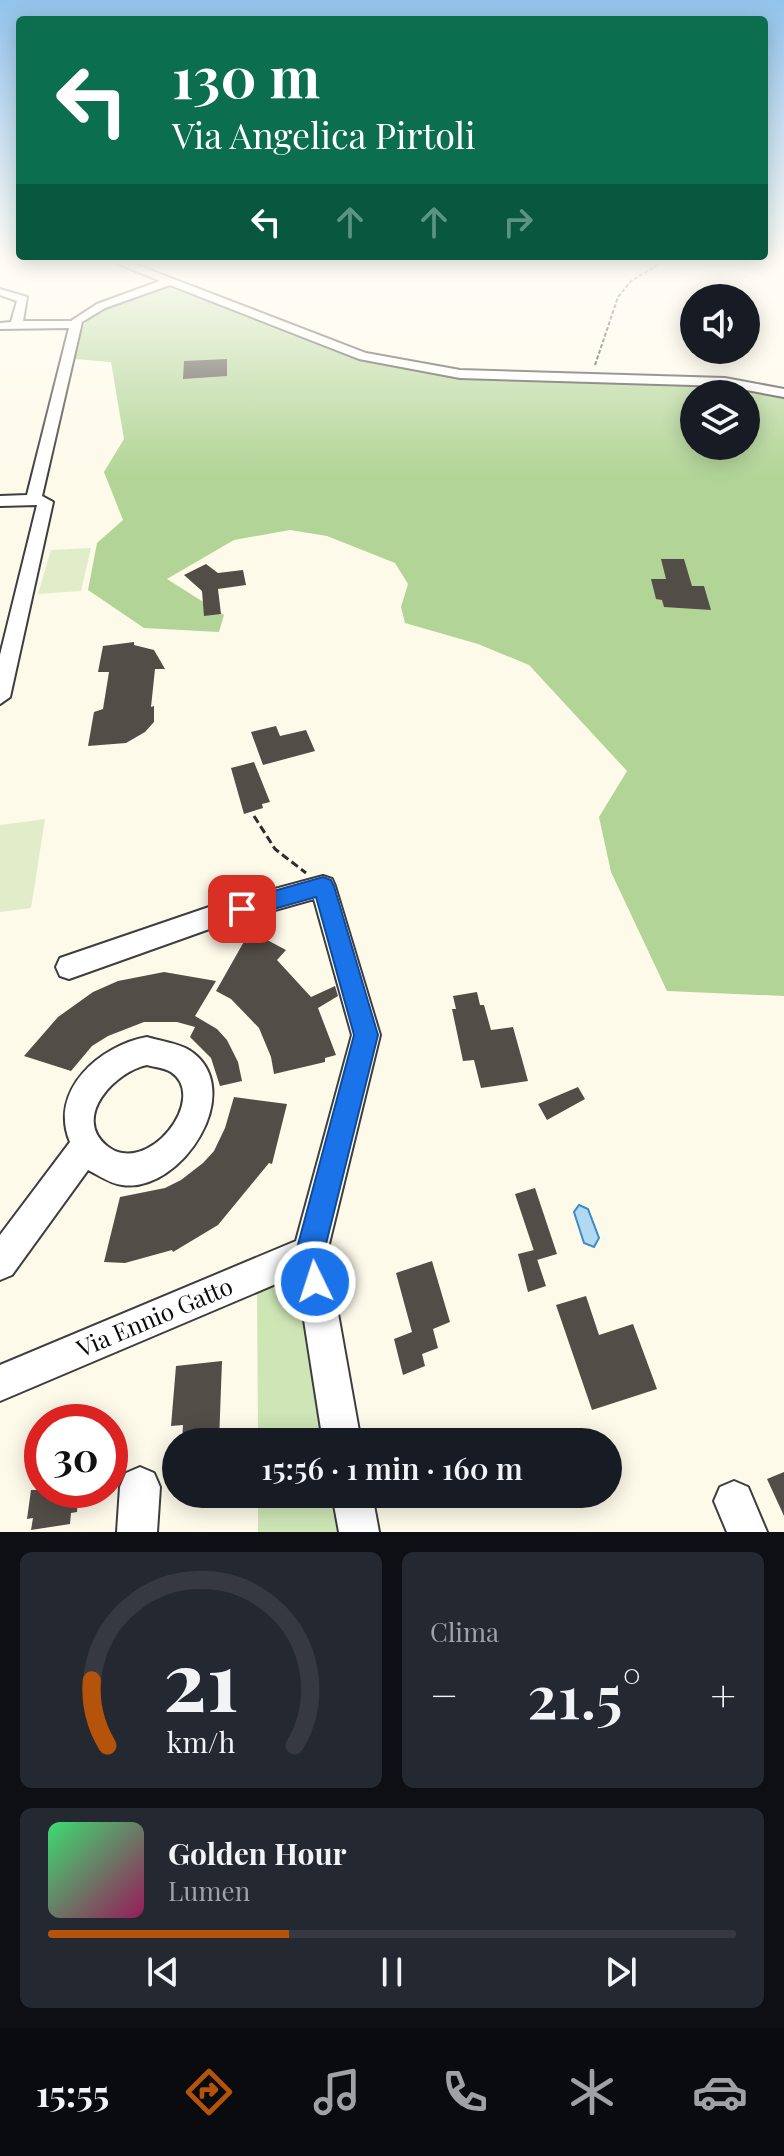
<!DOCTYPE html>
<html lang="it">
<head>
<meta charset="utf-8">
<style>
	:root { --surface:#171b24; --page:#242831; --text:#f1f3f6; --muted:#9ea1a6; --line:#363941; --accent:#b45309 }
	body { margin:0; font-family:"Playfair Display",serif; background:var(--page); color:var(--text); height:100vh; display:flex; flex-direction:column; font-size:30px; white-space:nowrap }
	* { box-sizing:border-box; margin:0 }
	p { font-size:26px; color:var(--muted) }
	.icon { flex:none; width:44px; height:44px; fill:none; stroke:currentColor; stroke-width:2; stroke-linecap:round; stroke-linejoin:round }
	.map { position:relative; height:1532px; overflow:hidden }
	.drawer { display:flex; flex-direction:column; gap:20px; padding:20px; background:#0d0f14; flex:1 }
	.drawer>* { flex:none }
	.hud { position:absolute; left:16px; top:16px; width:752px; height:244px; border-radius:8px; box-shadow:0 4px 20px #0003; background:#0b6e4f; color:#fff; overflow:hidden }
	.tools { position:absolute; left:680px; top:284px; display:grid; gap:16px }
	.tools a { display:grid; place-items:center; width:80px; height:80px; border-radius:50%; background:var(--surface); box-shadow:0 4px 20px #0003; font-size:40px }
	.speed { position:absolute; left:24px; top:1404px; display:flex; gap:16px; font-size:40px; font-weight:700; text-align:center }
	.speed>* { display:grid; place-content:center; width:104px; height:104px; border-radius:50%; background:var(--surface); box-shadow:0 4px 20px #0003; line-height:1 }
	.speed .limit { border:12px solid #d22; background:#fff; color:#111 }
	.pin { position:absolute; display:grid; place-items:center; width:68px; height:68px; color:#fff; margin:-34px; border-radius:16px; box-shadow:0 4px 12px #0006 }
	.me { position:absolute; width:88px; margin:-44px; rotate:356deg; stroke-linejoin:round; filter:drop-shadow(0 0 6px #0008) }
	.turn { display:flex; align-items:center; gap:28px; height:168px; padding:0 24px; font-size:36px }
	.turn .icon { width:104px; height:104px; stroke-width:2.5 }
	.turn b { display:block; font-size:56px; line-height:68px }
	.lanes { display:flex; align-items:center; height:76px; padding:0 24px; background:#0003; justify-content:center; gap:40px; direction:ltr }
	.lanes .off { opacity:.35 }
	.big { font-size:60px; font-weight:600; line-height:1.1 }
	.drawer .card { flex:1; display:flex; flex-direction:column; justify-content:center; gap:12px; min-width:0; padding:0 28px; border-radius:12px; background:var(--page) }
	.drawer .dial { align-items:center; gap:0 }
	.dial svg { height:208px; overflow:visible; fill:none; stroke:var(--line); stroke-width:7; stroke-linecap:round; text-anchor:middle }
	.dial text { fill:var(--text); stroke:none }
	.song { display:flex; align-items:center; gap:24px }
	.cover { width:96px; height:96px; border-radius:12px; background:linear-gradient(135deg,hsl(140 70% 55%),hsl(330 70% 35%)) }
	.played { height:8px; border-radius:4px; background:linear-gradient(90deg,var(--accent) 35%,var(--line) 35%) }
	.keys { display:flex; justify-content:space-around; direction:ltr }
	.heat { display:flex; justify-content:space-between; align-items:center; font-size:44px; direction:ltr }
	.drawer .tiles { flex:1; display:grid; gap:20px; grid-template-columns:1fr 1fr }
	.card:last-child { grid-column:span 2 }
	.trip { position:absolute; left:162px; top:1428px; width:460px; height:80px; border-radius:40px; background:var(--surface); box-shadow:0 4px 20px #0003; font-weight:600; line-height:80px; text-align:center }
	.tab-bar { display:flex; height:128px; justify-content:space-around; align-items:center; background:#090b0e; color:var(--muted) }
	.tab-bar .icon { width:56px; height:56px }
	.tab-bar .current { color:var(--accent) }
	.tab-bar b { font-size:36px; color:var(--text) }
	.map>svg:first-child { display:block }
	.green { fill:#cee6b6 }
	.forest { fill:#b2d597; fill-rule:evenodd }
	.pitch { fill:#e0edc8 }
	.water { fill:#b2d9f2; stroke:#3d8cc5; stroke-width:2 }
	.building { fill:#534d48 }
	.lines { fill:none; stroke-linecap:round; stroke-linejoin:round }
	.minor-casing { stroke:#3e3e3e; stroke-width:4 }
	.path-far1 { stroke:#2d2d2d; stroke-width:2; stroke-dasharray:4 2; stroke-linecap:butt }
	.path { stroke:#2d2d2d; stroke-width:3; stroke-dasharray:8 4; stroke-linecap:butt }
	.minor { fill:#fff; fill-rule:evenodd }
	.route { fill:#1a73e8; stroke:#114b97; stroke-width:2 }
	.labels { text-anchor:middle; stroke-width:8; stroke-linejoin:round; paint-order:stroke }
	.near-street-label { font-size:24px; fill:#0b0b0b; stroke:#fff }
</style>
</head>
<body>
<div class="map">
<svg width="784" height="1532" viewBox="0 0 784 1532">
	<rect width="100%" height="100%" fill="#fefaea"/>
	<path class="green" d="M 292,1274 L 300,1276 L 329,1442 L 258,1442 L 257,1289 Z
		M 258,1494 L 337,1494 L 343,1532 L 258,1532 Z"/>
	<path class="forest" d="M 168,284 L 177,284 L 330,346 L 458,377 L 724,384 L 784,394 L 784,996 L 667,991 L 611,872 L 599,817 L 627,771 L 529,665 L 478,644 L 405,623 L 401,607 L 408,584 L 395,563 L 327,536 L 290,530 L 234,540 L 167,579 L 224,615 L 219,632 L 144,628 L 88,590 L 97,543 L 123,520 L 104,472 L 124,439 L 111,362 L 75,359 L 83,327 L 91,314 ZM 694,394 L 746,394 L 746,446 L 694,446 Z"/>
	<path class="pitch" d="M 91,548 L 81,591 L 38,594 L 51,550 Z
		M 45,819 L 31,908 L 0,912 L 0,825 Z"/>
	<path class="water" d="M 579,1205 L 588,1209 L 599,1238 L 594,1247 L 584,1243 L 574,1212 Z"/>
	<path class="building" d="M 227,359 L 227,376 L 183,379 L 184,361 Z
		M 661,559 L 684,559 L 692,586 L 704,586 L 711,610 L 664,607 L 662,600 L 656,599 L 651,579 L 666,579 Z
		M 206,564 L 218,573 L 243,570 L 246,585 L 218,589 L 221,614 L 204,616 L 202,591 L 184,575 Z
		M 134,642 L 134,645 L 154,650 L 165,669 L 155,669 L 151,707 L 154,706 L 154,722 L 145,732 L 126,743 L 88,746 L 94,712 L 103,709 L 109,672 L 98,672 L 103,646 Z
		M 276,726 L 280,736 L 306,730 L 315,751 L 263,765 L 251,732 Z
		M 254,762 L 270,802 L 262,804 L 263,808 L 244,814 L 231,768 Z
		M 250,931 L 286,950 L 277,960 L 311,997 L 335,986 L 338,996 L 318,1008 L 336,1055 L 325,1058 L 325,1062 L 274,1074 L 271,1057 L 259,1028 L 231,999 L 216,991 Z
		M 164,972 L 216,981 L 195,1016 L 217,1029 L 227,1040 L 238,1062 L 242,1081 L 220,1086 L 211,1058 L 190,1037 L 195,1027 L 177,1022 L 144,1022 L 108,1036 L 92,1046 L 71,1071 L 24,1056 L 58,1017 L 93,992 L 118,981 Z
		M 477,992 L 480,1005 L 484,1005 L 491,1030 L 513,1027 L 528,1081 L 481,1088 L 474,1060 L 463,1061 L 452,1009 L 456,1009 L 453,996 Z
		M 578,1087 L 585,1099 L 547,1120 L 538,1104 Z
		M 234,1097 L 287,1104 L 272,1164 L 269,1163 L 218,1225 L 173,1252 L 172,1250 L 125,1263 L 104,1262 L 120,1197 L 165,1188 L 181,1180 L 203,1163 L 214,1151 L 225,1128 Z
		M 535,1188 L 557,1254 L 537,1260 L 515,1194 Z
		M 534,1250 L 546,1286 L 528,1292 L 518,1254 Z
		M 432,1261 L 450,1322 L 433,1329 L 438,1348 L 422,1354 L 425,1366 L 403,1375 L 394,1339 L 412,1332 L 396,1273 Z
		M 586,1296 L 599,1335 L 633,1324 L 657,1389 L 592,1410 L 556,1305 Z
		M 222,1361 L 219,1442 L 182,1442 L 183,1425 L 171,1426 L 176,1366 Z
		M 784,1472 L 784,1516 L 767,1479 Z
		M 31,1490 L 79,1490 L 77,1512 L 71,1513 L 70,1524 L 31,1530 L 33,1518 L 27,1519 Z"/>
	<g class="lines">
		<defs>
			<path id="minor" d="M 109,260 L 124,260 L 366,353 L 460,370 L 725,378 L 784,389 L 784,397 L 725,386 L 460,378 L 359,359 L 170,285 L 105,308 L 82,322 L 42,496 L 53,502 L 10,697 L 0,704 L 0,655 L 37,505 L 0,506 L 0,496 L 27,495 L 69,328 L 0,329 L 0,323 L 11,322 L 17,301 L 0,295 L 0,289 L 27,297 L 23,321 L 71,321 L 97,304 L 160,281 Z
				M 323,876 L 332,879 L 335,886 L 380,1035 L 327,1252 L 361,1442 L 323,1442 L 297,1275 L 0,1401 L 0,1365 L 296,1241 L 352,1035 L 314,899 L 215,927 L 69,979 L 60,976 L 56,967 L 60,958 L 215,905 Z
				M 147,1037 C 160,1041 177,1043 189,1050 C 249,1088 182,1194 122,1185 C 111,1184 98,1175 88,1170 L 12,1275 L 0,1280 L 0,1235 L 70,1142 C 48,1090 101,1045 147,1037 ZM 147,1065 C 154,1067 165,1068 171,1072 C 210,1098 147,1178 107,1146 C 71,1117 116,1071 147,1065 Z
				M 140,1467 L 154,1473 L 160,1487 L 157,1532 L 117,1532 L 120,1487 L 126,1473 Z
				M 734,1481 L 748,1487 L 767,1532 L 727,1532 L 714,1501 L 720,1487 Z
				M 332,1494 L 372,1494 L 379,1532 L 339,1532 Z"/>
		</defs>
		<use href="#minor" class="minor-casing"/>
		<path class="path-far1" d="M 595,365 L 618,297 L 631,281 L 666,260"/>
		<path class="path" d="M 254,816 L 275,849 L 306,873"/>
		<use href="#minor" class="minor"/>
	</g>
	<linearGradient id="sky" x2="0" y2="1"><stop stop-color="#92c3ec"/><stop offset="0.55" stop-color="#fffdf6"/><stop offset="1" stop-color="#fffdf6" stop-opacity="0"/></linearGradient>
	<rect width="784" height="475" fill="url(#sky)"/>
	<path class="route" d="M 323,877 L 331,880 L 334,886 L 378,1035 L 324,1252 L 329,1282 L 325,1292 L 315,1296 L 305,1292 L 296,1252 L 354,1035 L 316,897 L 242,918 L 235,915 L 232,909 L 235,902 L 242,900 Z"/>
	<g class="labels">
		<g class="near-street-label">
			<text transform="translate(155 1318) rotate(-23)" y="8">Via Ennio Gatto</text>
		</g>
	</g>
</svg>
<div class="tools">
<a><svg class="icon" aria-label="sound" viewBox="0 0 24 24"><path d="M4 9h4l5-4v14l-5-4H4zM17 9q2 3 0 6"/></svg></a>
<a><svg class="icon" aria-label="layers" viewBox="0 0 24 24"><path d="M12 4l9 5-9 5-9-5zM3 14l9 5 9-5"/></svg></a>
</div>
<div class="speed"><div class="limit">30</div></div>
<div class="pin" style="left:242px;top:909px;background:#d93025"><svg class="icon" aria-label="arrive" viewBox="0 0 24 24"><path d="M6 21V4h12l-3 4 3 4H6"/></svg></div>
<svg class="me" style="left:315px;top:1282px" viewBox="-20 -20 40 40"><circle r="17" fill="#1a73e8" stroke="#fff" stroke-width="3"/><path d="M0-11L8 9 0 5-8 9z" fill="#fff"/></svg>
<div class="trip">15:56 · 1 min · 160 m</div>
<div class="hud">
<div class="turn"><svg class="icon" aria-label="left" viewBox="0 0 24 24"><path d="M17 20v-9H6M10 6l-5 5 5 5"/></svg><div><b>130 m</b>Via Angelica Pirtoli</div></div>
<div class="lanes"><svg class="icon" aria-label="left" viewBox="0 0 24 24"><path d="M17 20v-9H6M10 6l-5 5 5 5"/></svg><svg class="icon off" aria-label="ahead" viewBox="0 0 24 24"><path d="M12 20V5M6 11l6-6 6 6"/></svg><svg class="icon off" aria-label="ahead" viewBox="0 0 24 24"><path d="M12 20V5M6 11l6-6 6 6"/></svg><svg class="icon off" aria-label="right" viewBox="0 0 24 24"><path d="M7 20v-9h11M14 6l5 5-5 5"/></svg></div>
</div>
</div>
<section class="drawer">
<div class="tiles">
<div class="card dial"><svg viewBox="0 0 100 80">
<path d="M14 69A42 42 0 1 1 86 69"/>
<path d="M14 69A42 42 0 0 1 8 44" stroke="#b45309"/>
<text x="50" y="56" font-size="32" font-weight="700">21</text>
<text x="50" y="72" font-size="11">km/h</text>
</svg></div>
<div class="card"><p>Clima</p>
<div class="heat"><a>−</a><b class="big">21.5°</b><a>+</a></div>
</div>
<div class="card">
<div class="song"><i class="cover"></i><div><b>Golden Hour</b><p>Lumen</p></div></div>
<div class="played"></div>
<div class="keys"><svg class="icon" aria-label="previous" viewBox="0 0 24 24"><path d="M18 5L8 12l10 7zM5 5v14"/></svg><svg class="icon" aria-label="pause" viewBox="0 0 24 24"><path d="M8 5v14M16 5v14"/></svg><svg class="icon" aria-label="next" viewBox="0 0 24 24"><path d="M6 5l10 7-10 7zM19 5v14"/></svg></div>
</div>
</div>
</section>
<nav class="tab-bar">
<b>15:55</b>
<svg class="icon current" aria-label="directions" viewBox="0 0 24 24"><path d="M12 3l9 9-9 9-9-9zM9 14v-3h6M13 9l2 2-2 2"/></svg>
<svg class="icon" aria-label="music" viewBox="0 0 24 24"><path d="M9 18V5l10-2v13"/><circle cx="6" cy="18" r="3"/><circle cx="16" cy="16" r="3"/></svg>
<svg class="icon" aria-label="phone" viewBox="0 0 24 24"><path d="M5 4h4l2 5-3 2q2 4 5 5l2-3 5 2v4C11 20 4 13 5 4z"/></svg>
<svg class="icon" aria-label="climate" viewBox="0 0 24 24"><path d="M12 3v18M4 7l16 10M4 17L20 7"/></svg>
<svg class="icon" aria-label="car" viewBox="0 0 24 24"><path d="M5 17H2v-5l4-1 3-4h7l3 4 3 1v5h-3M9 17h6M6 11h13"/><circle cx="7" cy="17" r="2"/><circle cx="17" cy="17" r="2"/></svg>
</nav>
</body>
</html>
